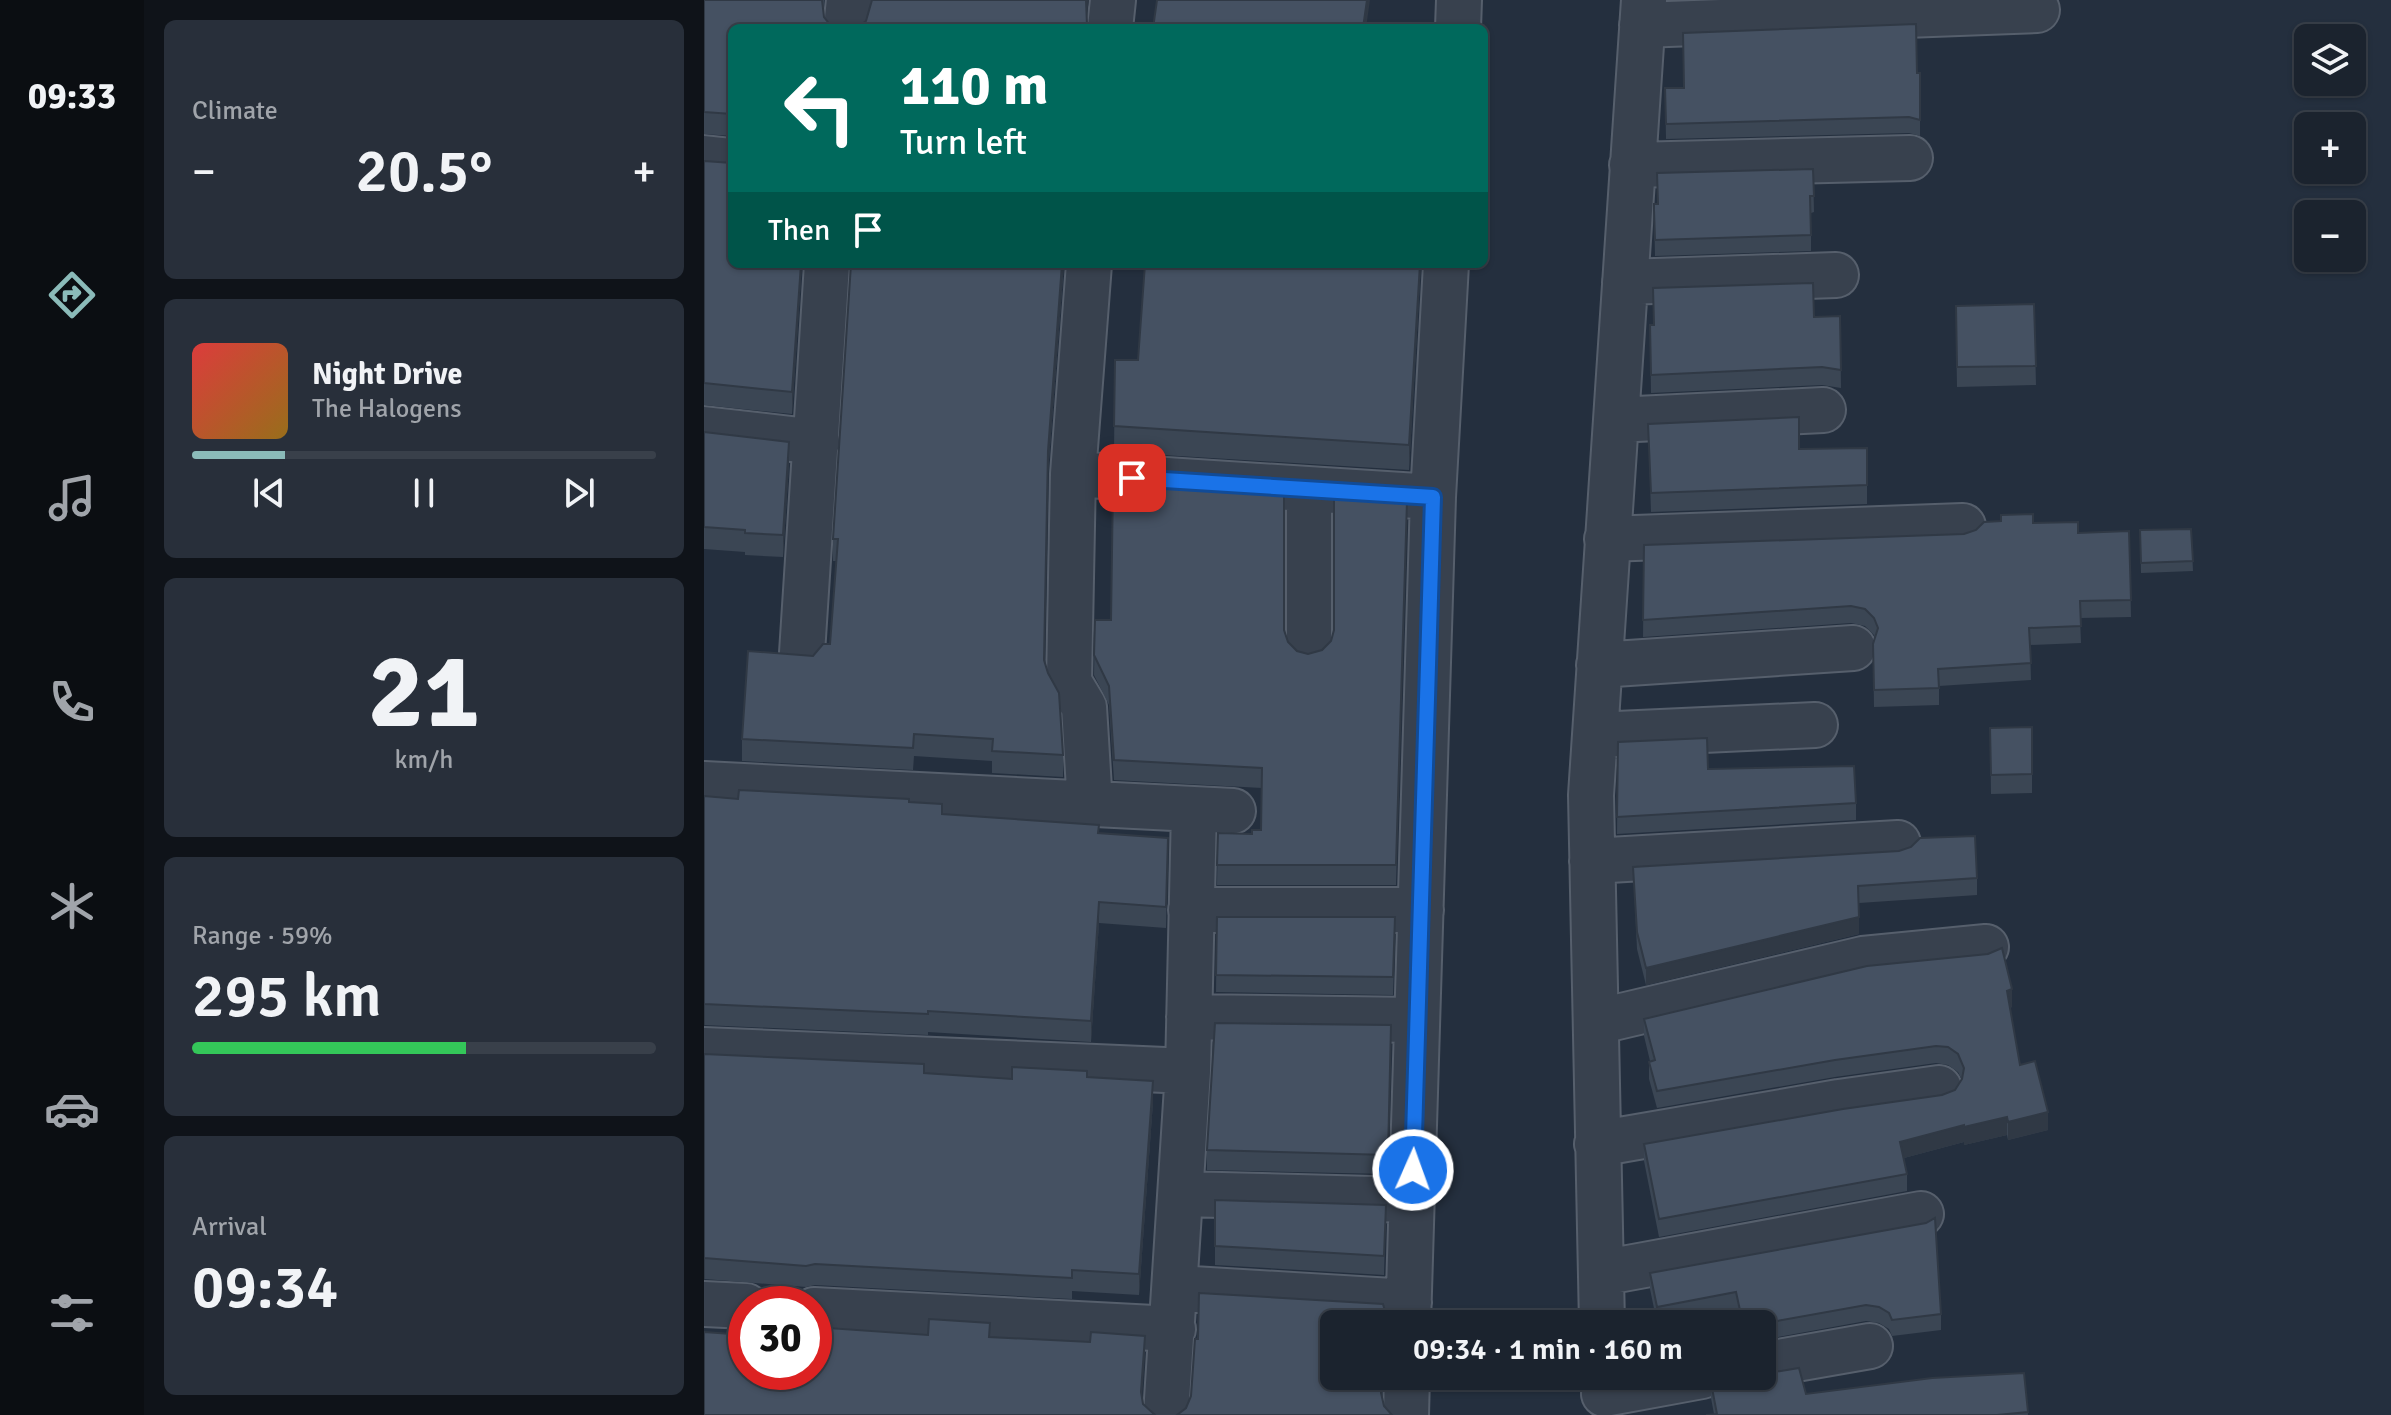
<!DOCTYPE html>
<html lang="en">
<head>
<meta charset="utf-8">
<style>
	:root { --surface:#1b232e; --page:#282f3a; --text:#f1f3f6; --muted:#a0a4aa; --line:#39404a; --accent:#8bbbb9 }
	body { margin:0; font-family:Signika,sans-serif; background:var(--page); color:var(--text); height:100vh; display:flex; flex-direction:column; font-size:30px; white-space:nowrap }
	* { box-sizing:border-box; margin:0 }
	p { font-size:26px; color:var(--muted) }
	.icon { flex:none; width:44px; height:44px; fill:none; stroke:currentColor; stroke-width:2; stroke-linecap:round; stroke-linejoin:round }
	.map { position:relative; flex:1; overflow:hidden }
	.details { display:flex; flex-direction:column; gap:20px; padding:20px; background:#0f1319; width:560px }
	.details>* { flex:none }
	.top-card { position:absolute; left:24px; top:24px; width:760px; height:244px; border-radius:12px; box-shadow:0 2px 6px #0004,0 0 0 2px var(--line); background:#00695c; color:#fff; overflow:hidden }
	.fabs { position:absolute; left:1590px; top:24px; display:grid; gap:16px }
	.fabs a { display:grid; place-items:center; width:72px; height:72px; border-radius:12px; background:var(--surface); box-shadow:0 2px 6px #0004,0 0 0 2px var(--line); font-size:40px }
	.speed { position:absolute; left:24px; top:1286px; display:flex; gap:16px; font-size:40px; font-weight:700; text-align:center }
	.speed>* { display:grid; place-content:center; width:104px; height:104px; border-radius:50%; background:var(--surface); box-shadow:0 2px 6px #0004,0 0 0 2px var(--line); line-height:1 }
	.speed .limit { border:12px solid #d22; background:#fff; color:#111 }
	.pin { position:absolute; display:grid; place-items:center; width:68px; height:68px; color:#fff; margin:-34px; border-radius:16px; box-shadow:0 4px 12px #0006 }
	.me { position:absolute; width:88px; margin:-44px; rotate:2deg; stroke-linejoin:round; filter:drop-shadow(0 0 6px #0008) }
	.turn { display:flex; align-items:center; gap:28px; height:168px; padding:0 40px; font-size:36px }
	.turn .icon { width:104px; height:104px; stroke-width:2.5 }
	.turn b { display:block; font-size:56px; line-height:68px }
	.then { display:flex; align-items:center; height:76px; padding:0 40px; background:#0003; gap:16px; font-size:30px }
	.big { font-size:60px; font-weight:600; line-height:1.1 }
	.details .widget { flex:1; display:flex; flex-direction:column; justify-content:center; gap:12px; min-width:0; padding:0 28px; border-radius:12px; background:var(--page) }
	.details .dial { align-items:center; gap:0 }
	.dial b { font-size:104px; line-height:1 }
	.song { display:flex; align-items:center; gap:24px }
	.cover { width:96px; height:96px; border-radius:12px; background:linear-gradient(135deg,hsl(0 70% 55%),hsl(40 70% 35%)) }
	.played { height:8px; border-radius:4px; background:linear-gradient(90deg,var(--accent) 20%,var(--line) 20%) }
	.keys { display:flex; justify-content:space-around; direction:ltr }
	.heat { display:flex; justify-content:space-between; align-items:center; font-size:44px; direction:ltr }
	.charge { height:12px; border-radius:6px; background:linear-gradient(90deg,#34c759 59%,var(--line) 0) }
	.trip { position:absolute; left:616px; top:1310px; width:456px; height:80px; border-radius:12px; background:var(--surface); box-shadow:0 2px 6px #0004,0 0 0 2px var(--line); font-weight:600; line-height:80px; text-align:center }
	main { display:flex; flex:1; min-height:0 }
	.tab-bar { display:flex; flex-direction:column; width:144px; justify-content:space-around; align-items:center; background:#0b0e12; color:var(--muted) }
	.tab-bar .icon { width:56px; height:56px }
	.tab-bar .on { color:var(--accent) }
	.tab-bar b { font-size:36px; color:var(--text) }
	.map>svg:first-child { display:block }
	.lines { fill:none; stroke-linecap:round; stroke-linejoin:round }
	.street-casing { stroke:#565f6c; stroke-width:48 }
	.street { stroke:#38414e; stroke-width:44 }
	.wall { fill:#3b4654 }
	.shaded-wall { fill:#303945 }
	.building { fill:#455162; stroke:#303945; stroke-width:2 }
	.route-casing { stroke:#114b97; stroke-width:20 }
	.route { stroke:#1a73e8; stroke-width:14 }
</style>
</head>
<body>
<main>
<nav class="tab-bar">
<b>09:33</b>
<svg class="icon on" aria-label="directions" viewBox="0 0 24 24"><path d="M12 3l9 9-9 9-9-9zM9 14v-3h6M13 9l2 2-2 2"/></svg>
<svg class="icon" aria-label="music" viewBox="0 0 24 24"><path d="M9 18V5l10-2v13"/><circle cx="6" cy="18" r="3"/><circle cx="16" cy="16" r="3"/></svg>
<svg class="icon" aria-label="phone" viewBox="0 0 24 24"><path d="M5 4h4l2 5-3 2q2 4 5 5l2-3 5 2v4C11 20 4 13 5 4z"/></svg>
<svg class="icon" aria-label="climate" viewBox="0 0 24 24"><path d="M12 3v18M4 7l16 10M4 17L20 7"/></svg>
<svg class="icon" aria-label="car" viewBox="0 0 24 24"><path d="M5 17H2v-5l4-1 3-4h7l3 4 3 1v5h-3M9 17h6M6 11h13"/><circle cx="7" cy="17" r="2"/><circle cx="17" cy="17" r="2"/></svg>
<svg class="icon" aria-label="filters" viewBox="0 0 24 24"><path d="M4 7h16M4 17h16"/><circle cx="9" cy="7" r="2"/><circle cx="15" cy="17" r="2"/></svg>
</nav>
<section class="details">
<div class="widget"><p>Climate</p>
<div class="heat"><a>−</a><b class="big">20.5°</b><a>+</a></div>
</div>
<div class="widget">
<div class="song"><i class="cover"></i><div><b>Night Drive</b><p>The Halogens</p></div></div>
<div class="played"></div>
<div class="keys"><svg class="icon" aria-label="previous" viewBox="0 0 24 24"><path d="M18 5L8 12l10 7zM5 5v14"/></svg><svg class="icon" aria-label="pause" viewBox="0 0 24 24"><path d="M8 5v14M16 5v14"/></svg><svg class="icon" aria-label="next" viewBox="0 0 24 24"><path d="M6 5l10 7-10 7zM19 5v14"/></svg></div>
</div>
<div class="widget dial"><b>21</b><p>km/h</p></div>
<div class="widget"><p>Range · 59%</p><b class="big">295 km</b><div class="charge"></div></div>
<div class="widget"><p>Arrival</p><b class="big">09:34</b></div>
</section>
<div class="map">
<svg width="1687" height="1415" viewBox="0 0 1687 1415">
	<rect width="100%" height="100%" fill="#242f3e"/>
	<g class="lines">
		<defs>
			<path id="street" d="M 938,25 L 1333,10
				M 142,28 L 145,0
				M 406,28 L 409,0
				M 754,28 L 755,0
				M 0,158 L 28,161
				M 928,165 L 1206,158
				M 385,264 L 369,474 L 365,682 L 380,707 L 386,805
				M 921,282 L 1132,275
				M 912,420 L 1119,410
				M 0,429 L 113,442
				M 369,474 L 729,497 L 704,1324
				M 729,497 L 742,264
				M 903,539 L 1259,526
				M 605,649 L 605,490
				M 98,653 L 123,264
				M 895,665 L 1149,648
				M 891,735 L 1111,725
				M 0,784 L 529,811
				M 888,861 L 1194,843
				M 487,910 L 717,910
				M 485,1017 L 713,1020
				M 892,1022 L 1159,959 L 1282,947
				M 0,1050 L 484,1071
				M 893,1144 L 1135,1102 L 1235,1088
				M 477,1194 L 708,1200
				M 897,1273 L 1217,1214
				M 472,1288 L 705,1302
				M 0,1304 L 42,1306
				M 110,1310 L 469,1329
				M 898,1324 L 887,795 L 940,0
				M 1058,1365 L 1166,1346
				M 900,1394 L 998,1376
				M 462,1415 L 484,1071 L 490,810
				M 702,1415 L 703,1376"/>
		</defs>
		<use href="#street" class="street-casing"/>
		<use href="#street" class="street"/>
	</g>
	<path class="wall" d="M 0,0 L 120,0 L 120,17 L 127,26 L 28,28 L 28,136 L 0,134 Z
		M 1216,73 L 1216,136 L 1205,133 L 962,139 L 961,88 Z
		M 0,161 L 98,264 L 88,414 L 0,405 Z
		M 1109,169 L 1110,212 L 1107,213 L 1107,251 L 951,256 L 950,210 L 954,204 Z
		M 147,264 L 360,264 L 344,473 L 340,661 L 359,755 L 359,777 L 288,773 L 288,761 L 210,756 L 209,770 L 38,761 L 38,739 L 109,656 L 126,644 L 132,561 L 129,561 L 129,539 Z
		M 717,264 L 705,470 L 410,452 L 411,360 L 434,360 Z
		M 1330,304 L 1332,385 L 1253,387 L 1252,326 Z
		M 1136,316 L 1137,388 L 1118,385 L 947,393 L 946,325 Z
		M 944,424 L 1095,449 L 1163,448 L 1163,504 L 947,512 Z
		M 0,432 L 85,464 L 79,557 L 41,555 L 41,552 L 0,549 Z
		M 703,501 L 692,885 L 513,885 L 514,833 L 548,834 L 557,830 L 558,788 L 410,780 L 405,705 L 390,675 L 391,620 L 580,630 L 584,642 L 593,651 L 604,654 L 618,650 L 627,641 Z
		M 1329,523 L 1374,533 L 1425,531 L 1427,617 L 1376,618 L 1377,643 L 1326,645 L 1327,680 L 1235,686 L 1235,705 L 1170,707 L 1169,644 L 1171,638 L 1170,635 L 1161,626 L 1147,623 L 939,637 L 940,545 L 1260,534 Z
		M 1487,529 L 1489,571 L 1437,573 L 1436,530 Z
		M 1286,728 L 1328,774 L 1328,793 L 1287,794 Z
		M 914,742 L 1004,769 L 1152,803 L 1152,820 L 913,834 Z
		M 0,796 L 34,799 L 205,802 L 238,815 L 395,833 L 464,838 L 462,928 L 395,923 L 387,1042 L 224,1032 L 224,1035 L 0,1025 Z
		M 929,867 L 1273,878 L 1273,895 L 1155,903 L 1155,934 L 942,985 L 933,949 Z
		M 513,917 L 691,935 L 689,995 L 512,992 Z
		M 1308,1007 L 1306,1008 L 1316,1065 L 1344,1130 L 1304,1140 L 1303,1135 L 1260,1145 L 1260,1142 L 1200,1158 L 1203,1174 L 1203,1191 L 955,1237 L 940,1161 L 940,1144 L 1238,1095 L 1251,1090 L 1258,1080 L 1254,1072 L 1244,1065 L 1232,1063 L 1131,1077 L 953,1108 L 945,1079 L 945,1062 L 946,1061 L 940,1036 L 940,1019 Z
		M 687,1045 L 684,1174 L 503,1170 L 503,1150 Z
		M 0,1054 L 220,1073 L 308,1079 L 383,1077 L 449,1102 L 435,1295 L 368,1291 L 368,1299 L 111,1285 L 102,1287 L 1,1279 Z
		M 511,1200 L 682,1205 L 680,1275 L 511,1265 Z
		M 946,1273 L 1237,1314 L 1237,1330 L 1188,1336 L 1185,1329 L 1175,1323 L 1162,1321 L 1058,1340 L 1058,1324 L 1035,1324 L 1032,1308 L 953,1323 L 946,1289 Z
		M 1320,1373 L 1324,1415 L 1002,1415 L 1010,1414 L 1007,1398 L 1007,1383 L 1102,1394 Z"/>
	<path class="shaded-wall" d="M 382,0 L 385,0 L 381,25 Z
		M 663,0 L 666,0 L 662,28 L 659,28 Z
		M 97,264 L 98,264 L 88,414 L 88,392 Z
		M 358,264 L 360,264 L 344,473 L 344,451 Z
		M 716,264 L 717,264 L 705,470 L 705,445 Z
		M 85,442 L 85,464 L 79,557 L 79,535 Z
		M 395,902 L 395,923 L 387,1042 L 387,1021 Z
		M 1155,917 L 1155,934 L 942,985 L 942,968 Z
		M 1308,989 L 1308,1007 L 1303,1008 L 1303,991 Z
		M 0,1004 L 1,1004 L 1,1025 L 0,1025 Z
		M 449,1081 L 449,1102 L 435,1295 L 435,1274 Z
		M 1344,1112 L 1344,1130 L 1304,1140 L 1304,1122 Z
		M 1303,1117 L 1303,1135 L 1260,1145 L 1260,1127 Z
		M 1260,1125 L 1260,1142 L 1196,1159 L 1196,1142 Z
		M 0,1258 L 1,1258 L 1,1279 L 0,1279 Z
		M 441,1336 L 441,1357 L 437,1413 L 437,1392 Z"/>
	<path class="building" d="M 0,0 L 118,0 L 120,17 L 127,26 L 133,28 L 28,28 L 28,114 L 0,112 Z
		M 168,0 L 382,0 L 383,25 L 395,28 L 153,28 L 162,21 Z
		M 453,0 L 663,0 L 659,28 L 449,28 Z
		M 1212,24 L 1213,73 L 1216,73 L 1216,120 L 1205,117 L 962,124 L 961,88 L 980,88 L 979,33 Z
		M 0,161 L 28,163 L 28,264 L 97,264 L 88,392 L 0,383 Z
		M 1109,169 L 1110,196 L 1106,196 L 1107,235 L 951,240 L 950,210 L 950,204 L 954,204 L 953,173 Z
		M 147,264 L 358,264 L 344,451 L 340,660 L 344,673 L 355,693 L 359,755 L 288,751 L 289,739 L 210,734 L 209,748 L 38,739 L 44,651 L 109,656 L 119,644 L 126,644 L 134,539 L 129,539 Z
		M 441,264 L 716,264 L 705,445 L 410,426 L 411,360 L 434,360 Z
		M 1109,283 L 1110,317 L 1136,316 L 1137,370 L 1118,367 L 947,375 L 946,325 L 950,325 L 949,288 Z
		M 1330,304 L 1332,366 L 1253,367 L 1252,306 Z
		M 1095,417 L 1095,449 L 1163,448 L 1163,485 L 947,493 L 944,424 Z
		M 0,432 L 85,442 L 79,535 L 41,533 L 41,530 L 0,527 Z
		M 409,482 L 580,493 L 580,630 L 584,642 L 593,651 L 604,654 L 618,650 L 627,641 L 630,630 L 630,496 L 703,501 L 692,865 L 513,865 L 514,833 L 548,834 L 548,830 L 557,830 L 558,768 L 410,760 L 405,686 L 390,655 L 391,620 L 407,620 Z
		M 1329,514 L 1329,523 L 1374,522 L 1374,533 L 1425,531 L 1427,600 L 1376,601 L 1377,626 L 1325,628 L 1327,663 L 1234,669 L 1235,688 L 1170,690 L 1169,644 L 1174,628 L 1170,618 L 1161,609 L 1147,606 L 939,620 L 940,545 L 1260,534 L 1272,530 L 1280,522 L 1297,521 L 1297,515 Z
		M 1487,529 L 1489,561 L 1437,563 L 1436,530 Z
		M 1328,727 L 1328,774 L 1287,775 L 1286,728 Z
		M 1003,738 L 1004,769 L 1150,766 L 1152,803 L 913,817 L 914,742 Z
		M 35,790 L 205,799 L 205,802 L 238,804 L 238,814 L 395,825 L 394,833 L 464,838 L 462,907 L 395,902 L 387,1021 L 224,1011 L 224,1014 L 0,1004 L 0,796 L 34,799 Z
		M 1271,836 L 1273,878 L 1154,886 L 1155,917 L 942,968 L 933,932 L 929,867 L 1195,851 L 1207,847 L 1216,838 Z
		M 513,917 L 691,917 L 689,977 L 512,975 Z
		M 1298,948 L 1308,989 L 1303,991 L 1316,1065 L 1331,1061 L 1344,1112 L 1304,1122 L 1303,1117 L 1260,1127 L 1260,1125 L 1196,1142 L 1203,1174 L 955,1219 L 940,1144 L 1139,1109 L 1238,1095 L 1251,1090 L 1258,1079 L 1260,1068 L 1254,1054 L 1244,1047 L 1232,1046 L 1131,1060 L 953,1091 L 945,1062 L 951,1060 L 940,1019 L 1163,966 L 1284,954 Z
		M 511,1023 L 687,1025 L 684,1155 L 503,1150 Z
		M 0,1054 L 220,1064 L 220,1073 L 308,1079 L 308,1067 L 383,1071 L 383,1077 L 449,1081 L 435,1274 L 368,1270 L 368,1278 L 111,1264 L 102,1266 L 0,1258 Z
		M 511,1200 L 682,1205 L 680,1256 L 511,1246 Z
		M 1231,1218 L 1237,1314 L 1188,1320 L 1185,1313 L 1175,1307 L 1162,1305 L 1056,1324 L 1039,1324 L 1032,1292 L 953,1307 L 946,1273 L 1222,1223 Z
		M 495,1293 L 679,1304 L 682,1315 L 690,1324 L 630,1324 L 630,1376 L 678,1376 L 677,1393 L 680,1406 L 688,1415 L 473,1415 L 482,1408 L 487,1396 L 491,1339 L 494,1339 Z
		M 225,1319 L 286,1323 L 285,1337 L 386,1342 L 387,1332 L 441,1336 L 437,1392 L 439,1404 L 451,1415 L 0,1415 L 0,1332 L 42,1335 L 42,1372 L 110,1372 L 110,1327 L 224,1335 Z
		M 1095,1368 L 1102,1394 L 1228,1378 L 1320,1373 L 1324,1412 L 1293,1415 L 1002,1415 L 1013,1414 L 1007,1383 L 1015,1379 L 1016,1376 L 1058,1376 L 1058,1374 Z"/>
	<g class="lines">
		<defs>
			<path id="route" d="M 428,478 L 729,497 L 709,1170"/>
		</defs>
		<use href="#route" class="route-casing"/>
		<use href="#route" class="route"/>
	</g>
</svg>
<div class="fabs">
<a><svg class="icon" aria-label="layers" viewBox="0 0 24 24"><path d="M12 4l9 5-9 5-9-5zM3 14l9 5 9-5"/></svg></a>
<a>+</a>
<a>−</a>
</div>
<div class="speed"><div class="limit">30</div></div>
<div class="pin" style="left:428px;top:478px;background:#d93025"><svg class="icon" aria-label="arrive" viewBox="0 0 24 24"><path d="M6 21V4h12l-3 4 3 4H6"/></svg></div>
<svg class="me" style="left:709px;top:1170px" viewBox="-20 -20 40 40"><circle r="17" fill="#1a73e8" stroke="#fff" stroke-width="3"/><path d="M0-11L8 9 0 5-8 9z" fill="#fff"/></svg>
<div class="trip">09:34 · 1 min · 160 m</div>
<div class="top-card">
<div class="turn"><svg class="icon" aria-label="left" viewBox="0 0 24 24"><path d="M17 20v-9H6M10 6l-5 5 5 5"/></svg><div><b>110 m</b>Turn left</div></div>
<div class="then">Then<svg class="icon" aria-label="arrive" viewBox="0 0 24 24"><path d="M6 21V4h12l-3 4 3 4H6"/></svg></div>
</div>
</div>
</main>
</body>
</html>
